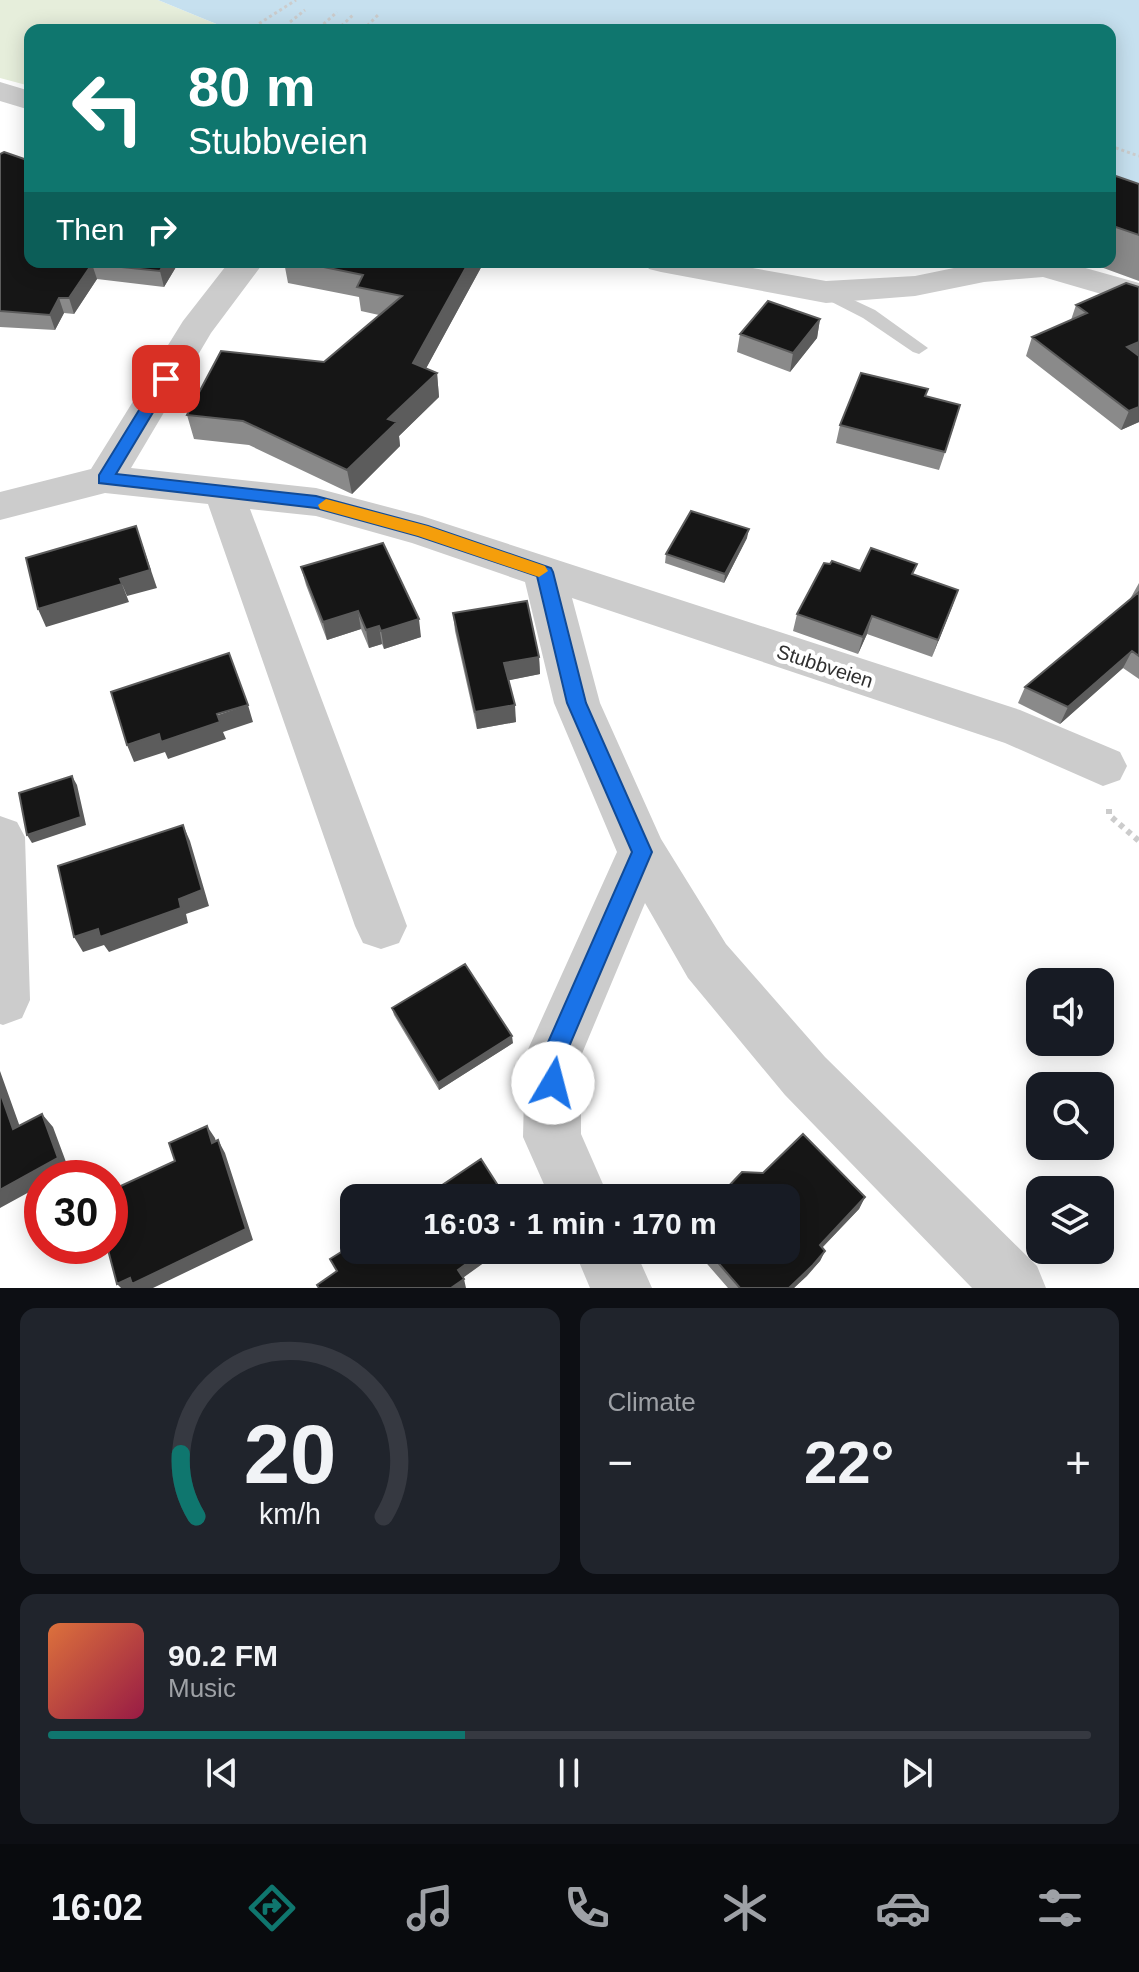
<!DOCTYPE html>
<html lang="en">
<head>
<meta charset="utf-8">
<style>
	:root { --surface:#171b24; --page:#20242c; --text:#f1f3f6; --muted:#9ea1a6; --line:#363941; --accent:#0f766e }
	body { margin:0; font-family:Arial,sans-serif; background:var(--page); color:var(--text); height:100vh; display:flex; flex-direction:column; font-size:30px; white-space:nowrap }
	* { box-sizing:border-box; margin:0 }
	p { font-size:26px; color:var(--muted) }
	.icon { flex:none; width:44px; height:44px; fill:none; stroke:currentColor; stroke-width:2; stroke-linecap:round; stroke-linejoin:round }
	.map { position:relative; height:1288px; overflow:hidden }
	.sheet { display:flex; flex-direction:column; gap:20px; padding:20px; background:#0d0f14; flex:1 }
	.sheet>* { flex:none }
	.banner { position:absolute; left:24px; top:24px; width:1092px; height:244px; border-radius:16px; box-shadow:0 4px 20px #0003; background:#0f766e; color:#fff; overflow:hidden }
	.fabs { position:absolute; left:1026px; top:968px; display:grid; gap:16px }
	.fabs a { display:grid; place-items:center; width:88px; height:88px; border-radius:16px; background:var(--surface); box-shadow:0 4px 20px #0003; font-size:40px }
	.speed { position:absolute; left:24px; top:1160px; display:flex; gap:16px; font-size:40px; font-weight:700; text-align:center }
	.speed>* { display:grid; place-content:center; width:104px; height:104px; border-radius:50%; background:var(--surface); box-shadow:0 4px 20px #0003; line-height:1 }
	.speed .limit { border:12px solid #d22; background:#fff; color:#111 }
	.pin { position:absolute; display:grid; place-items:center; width:68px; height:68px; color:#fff; margin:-34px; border-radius:16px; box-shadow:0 4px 12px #0006 }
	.me { position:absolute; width:88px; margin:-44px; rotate:8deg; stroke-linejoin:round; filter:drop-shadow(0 0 6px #0008) }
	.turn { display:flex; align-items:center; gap:28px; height:168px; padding:0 32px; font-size:36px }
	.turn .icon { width:104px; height:104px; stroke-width:2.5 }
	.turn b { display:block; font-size:56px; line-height:68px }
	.then { display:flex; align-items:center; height:76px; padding:0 32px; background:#0003; gap:16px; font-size:30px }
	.big { font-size:60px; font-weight:800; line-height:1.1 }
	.sheet .card { flex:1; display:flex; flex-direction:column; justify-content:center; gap:12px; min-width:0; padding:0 28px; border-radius:16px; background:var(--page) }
	.sheet .dial { align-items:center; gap:0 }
	.dial svg { height:208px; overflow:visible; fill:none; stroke:var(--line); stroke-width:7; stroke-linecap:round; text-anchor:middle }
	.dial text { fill:var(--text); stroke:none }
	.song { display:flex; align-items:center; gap:24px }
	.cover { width:96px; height:96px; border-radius:12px; background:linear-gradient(135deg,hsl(20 70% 55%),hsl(340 70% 35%)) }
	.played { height:8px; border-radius:4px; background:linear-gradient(90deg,var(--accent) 40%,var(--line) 40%) }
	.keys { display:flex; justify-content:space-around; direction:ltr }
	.heat { display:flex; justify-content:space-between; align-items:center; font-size:44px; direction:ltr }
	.sheet .tiles { flex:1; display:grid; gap:20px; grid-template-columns:1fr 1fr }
	.card:last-child { grid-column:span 2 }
	.trip { position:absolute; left:340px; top:1184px; width:460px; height:80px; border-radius:16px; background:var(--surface); box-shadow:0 4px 20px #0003; font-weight:800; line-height:80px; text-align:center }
	.dock { display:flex; height:128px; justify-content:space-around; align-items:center; background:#090b0e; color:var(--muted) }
	.dock .icon { width:56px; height:56px }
	.dock .selected { color:var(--accent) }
	.dock b { font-size:36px; color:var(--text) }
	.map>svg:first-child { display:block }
	.green { fill:#e6eedb }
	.water { fill:#c6e0ef }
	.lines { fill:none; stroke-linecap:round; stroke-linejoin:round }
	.path-far1 { stroke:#ccc; stroke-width:3; stroke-dasharray:3 3; stroke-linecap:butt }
	.path { stroke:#ccc; stroke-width:6; stroke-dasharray:5 5; stroke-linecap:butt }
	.lane { fill:#ccc; fill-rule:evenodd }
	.street { fill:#ccc; fill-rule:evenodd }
	.wall { fill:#8a8a8a }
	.shaded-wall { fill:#5c5c5c }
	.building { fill:#161616; stroke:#5c5c5c; stroke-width:2 }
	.route { fill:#1a73e8; stroke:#114b97; stroke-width:2 }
	.slow { fill:#f59e0b }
	.labels { text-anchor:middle; stroke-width:8; stroke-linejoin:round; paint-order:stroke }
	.street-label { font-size:20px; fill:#2f2f2f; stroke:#fff }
</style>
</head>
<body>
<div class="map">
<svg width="1139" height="1288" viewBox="0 0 1139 1288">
	<rect width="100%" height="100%" fill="#fff"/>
	<path class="green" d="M 0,0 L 158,0 L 231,30 L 30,30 L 30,86 L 0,78 Z"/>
	<path class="water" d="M 158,0 L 1139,0 L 1139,227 L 1110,216 L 1110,30 L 231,30 Z"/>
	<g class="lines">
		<path class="path-far1" d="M 290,22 L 305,10
			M 319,28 L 337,12
			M 249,30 L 296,0
			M 337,30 L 353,15
			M 363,30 L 379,14
			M 1110,146 L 1139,156"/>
		<path class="path" d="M 1109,809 L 1109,815 L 1139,841"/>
		<path class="lane" d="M 826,287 L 875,310 L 928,348 L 919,354 L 913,352 L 863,318 L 820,296 L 817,292 Z"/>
		<path class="street" d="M 0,82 L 30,91 L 30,110 L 0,101 Z
			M 229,262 L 264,262 L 211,333 L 131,468 L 316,488 L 422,516 L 1020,710 L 1120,752 L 1127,766 L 1120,780 L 1103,786 L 1005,743 L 572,598 L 600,703 L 661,839 L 726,944 L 825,1057 L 1037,1266 L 1046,1288 L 972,1288 L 785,1095 L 688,978 L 645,903 L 581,1056 L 581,1134 L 609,1198 L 550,1198 L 523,1137 L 525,1056 L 617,852 L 554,703 L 525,582 L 412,543 L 316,516 L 250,509 L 407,926 L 399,943 L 381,949 L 363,943 L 355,926 L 208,504 L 105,493 L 0,520 L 0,492 L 91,469 L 183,321 Z
			M 644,262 L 718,262 L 826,281 L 915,276 L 983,262 L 1064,262 L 1139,283 L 1139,305 L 1043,277 L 984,282 L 915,296 L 826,303 L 661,272 L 649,269 Z
			M 0,816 L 17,822 L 25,837 L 30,1000 L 22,1018 L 3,1025 L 0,1024 Z
			M 574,1250 L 635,1250 L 652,1288 L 590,1288 Z"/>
	</g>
	<path class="wall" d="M 0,154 L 30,262 L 179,262 L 164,287 L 97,279 L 74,314 L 64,313 L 55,330 L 0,327 Z
		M 1110,174 L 1139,184 L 1139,281 L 1087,262 L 1110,262 Z
		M 284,262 L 484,262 L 426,368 L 437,373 L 439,397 L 399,436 L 400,446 L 352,494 L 249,445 L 194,439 L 187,415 L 324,362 L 379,315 L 361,311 L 359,297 L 288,283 Z
		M 1139,287 L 1139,422 L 1121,430 L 1026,356 L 1032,337 L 1071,320 L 1076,305 Z
		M 820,319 L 817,338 L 790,372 L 737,352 L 740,334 Z
		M 926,396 L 955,423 L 939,470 L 836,443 L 840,425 Z
		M 747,538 L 724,583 L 665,563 L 666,554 Z
		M 301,567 L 421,637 L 384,649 L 382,644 L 369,648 L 361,629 L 327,640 L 306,585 Z
		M 860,571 L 914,574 L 958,590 L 932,657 L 867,634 L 858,654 L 793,631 L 797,614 Z
		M 1139,583 L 1139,679 L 1123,668 L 1060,724 L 1018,703 L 1025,687 L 1130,599 Z
		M 453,613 L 539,657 L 540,674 L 509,680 L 516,722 L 477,729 L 455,631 Z
		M 392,1008 L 513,1043 L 439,1090 L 394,1015 Z
		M 803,1134 L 865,1197 L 859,1209 L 822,1248 L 825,1251 L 820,1261 L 794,1288 L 728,1288 L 695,1250 L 786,1250 L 786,1198 L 722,1198 L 724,1191 L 742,1172 L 763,1173 Z"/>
	<path class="shaded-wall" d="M 165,262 L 179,262 L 164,287 L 160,271 Z
		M 469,262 L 484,262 L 416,387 L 413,363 Z
		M 92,264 L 97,279 L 74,314 L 69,298 Z
		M 59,298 L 64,313 L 55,330 L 50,315 Z
		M 820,319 L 817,338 L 790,372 L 793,353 Z
		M 1139,342 L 1139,357 L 1127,347 Z
		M 437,373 L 439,397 L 399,436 L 400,446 L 352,494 L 347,470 L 388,419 Z
		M 1139,407 L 1139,422 L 1121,430 L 1129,411 Z
		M 136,526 L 157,588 L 127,596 L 120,579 Z
		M 749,529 L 747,538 L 724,583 L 725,574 Z
		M 122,584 L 129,602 L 46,627 L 38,609 Z
		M 958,590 L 952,607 L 932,657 L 938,640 Z
		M 358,611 L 361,629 L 327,640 L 323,622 Z
		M 872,616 L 867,634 L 858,654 L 863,637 Z
		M 419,619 L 421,637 L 384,649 L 381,631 Z
		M 379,626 L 382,644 L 369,648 L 366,630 Z
		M 1132,651 L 1123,668 L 1060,724 L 1068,707 Z
		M 539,657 L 540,674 L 506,681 L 504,663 Z
		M 248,705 L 253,722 L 223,732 L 226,739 L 168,759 L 165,752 L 134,762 L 127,745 Z
		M 515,705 L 516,722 L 477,729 L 475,712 Z
		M 72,776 L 77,785 L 86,825 L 32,843 L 27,835 Z
		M 183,825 L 190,841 L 209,906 L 186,914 L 188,923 L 109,952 L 104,945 L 83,952 L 74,937 L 179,899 Z
		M 512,1036 L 513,1043 L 439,1090 L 438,1083 Z
		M 0,1071 L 25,1141 L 13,1129 L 0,1092 Z
		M 42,1114 L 53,1127 L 69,1170 L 55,1178 L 42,1178 L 42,1185 L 0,1208 L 0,1190 Z
		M 207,1126 L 215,1138 L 220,1155 L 212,1143 Z
		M 218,1140 L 225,1153 L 253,1240 L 153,1288 L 121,1288 L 117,1284 Z
		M 865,1197 L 859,1209 L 814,1256 L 820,1245 Z
		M 485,1250 L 498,1250 L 499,1252 L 460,1280 L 458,1270 Z
		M 825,1251 L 820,1261 L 807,1276 L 794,1288 L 789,1288 Z
		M 464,1279 L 466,1288 L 451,1288 Z"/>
	<path class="building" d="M 4,152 L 30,161 L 30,262 L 165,262 L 160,271 L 92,264 L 69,298 L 59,298 L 50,315 L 0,311 L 0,154 Z
		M 1110,174 L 1139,184 L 1139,235 L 1110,225 Z
		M 299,262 L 469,262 L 413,363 L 437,373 L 388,419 L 397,422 L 347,470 L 243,421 L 187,415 L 221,351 L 324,362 L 402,296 L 357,287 L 363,275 Z
		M 1126,283 L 1139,287 L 1139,342 L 1127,347 L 1139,356 L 1139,407 L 1129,411 L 1032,337 L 1087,313 L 1076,305 Z
		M 768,301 L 820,319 L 793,353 L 740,334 Z
		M 861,373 L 928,389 L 925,396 L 960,405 L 945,452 L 840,425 Z
		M 691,511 L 749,529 L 725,574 L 666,554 Z
		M 136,526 L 150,570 L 120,579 L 122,584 L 38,609 L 26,558 Z
		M 383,543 L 419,619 L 381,631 L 379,626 L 366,630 L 358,611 L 323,622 L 301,567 Z
		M 871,548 L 917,564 L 912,574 L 958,590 L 938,640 L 872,616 L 863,637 L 797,614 L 824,563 L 830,564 L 832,561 L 860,571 Z
		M 1139,592 L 1139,656 L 1132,651 L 1068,707 L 1025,687 Z
		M 527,601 L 539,657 L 504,663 L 515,705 L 475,712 L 453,613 Z
		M 229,653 L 248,705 L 217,714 L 220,722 L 161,742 L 159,734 L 127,745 L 111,692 Z
		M 72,776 L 81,817 L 27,835 L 19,793 Z
		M 183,825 L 202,890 L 179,899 L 181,908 L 100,937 L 98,929 L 74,937 L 58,866 Z
		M 465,964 L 512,1036 L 438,1083 L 392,1008 Z
		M 0,1092 L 13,1129 L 42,1114 L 58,1158 L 0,1190 Z
		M 207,1126 L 212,1143 L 218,1140 L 246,1229 L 132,1284 L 130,1278 L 117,1284 L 107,1246 L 110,1246 L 110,1191 L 175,1161 L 169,1143 Z
		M 803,1134 L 865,1197 L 820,1245 L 825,1251 L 813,1265 L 789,1288 L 740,1288 L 707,1250 L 786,1250 L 786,1198 L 723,1198 L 724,1191 L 742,1172 L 763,1173 Z
		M 481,1159 L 506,1198 L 423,1198 Z
		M 354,1244 L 354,1250 L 485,1250 L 458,1270 L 464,1279 L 451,1288 L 319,1288 L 317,1285 L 337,1271 L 330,1259 Z"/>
	<path class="route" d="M 166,374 L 173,379 L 116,474 L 316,496 L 428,526 L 551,568 L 553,572 L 586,703 L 652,852 L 565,1056 L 561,1091 L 553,1095 L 545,1091 L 542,1056 L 632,852 L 567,703 L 537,576 L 418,536 L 316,508 L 99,483 L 99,475 L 160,376 Z"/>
	<path class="slow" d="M 326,499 L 428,526 L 545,566 L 548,571 L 539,577 L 418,536 L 320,509 L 318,505 Z"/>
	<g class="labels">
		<g class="street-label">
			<text transform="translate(825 666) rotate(18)" y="7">Stubbveien</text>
		</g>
	</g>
</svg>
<div class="fabs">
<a><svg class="icon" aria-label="sound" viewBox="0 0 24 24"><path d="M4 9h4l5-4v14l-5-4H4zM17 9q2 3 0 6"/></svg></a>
<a><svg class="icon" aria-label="search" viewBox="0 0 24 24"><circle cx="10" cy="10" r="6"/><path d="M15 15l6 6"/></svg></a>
<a><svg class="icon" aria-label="layers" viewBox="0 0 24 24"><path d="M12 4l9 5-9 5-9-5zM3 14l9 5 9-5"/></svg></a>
</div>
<div class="speed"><div class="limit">30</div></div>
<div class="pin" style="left:166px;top:379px;background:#d93025"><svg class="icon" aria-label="arrive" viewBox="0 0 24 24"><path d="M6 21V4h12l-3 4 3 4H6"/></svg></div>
<svg class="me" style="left:553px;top:1083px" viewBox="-20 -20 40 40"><circle r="19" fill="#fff"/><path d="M0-13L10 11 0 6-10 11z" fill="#1a73e8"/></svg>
<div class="trip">16:03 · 1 min · 170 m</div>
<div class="banner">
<div class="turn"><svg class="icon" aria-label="left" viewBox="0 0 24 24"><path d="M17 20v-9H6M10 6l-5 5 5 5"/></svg><div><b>80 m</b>Stubbveien</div></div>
<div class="then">Then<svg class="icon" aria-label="right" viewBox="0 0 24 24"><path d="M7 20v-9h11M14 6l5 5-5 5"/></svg></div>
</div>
</div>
<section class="sheet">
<div class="tiles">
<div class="card dial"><svg viewBox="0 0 100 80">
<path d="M14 69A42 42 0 1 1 86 69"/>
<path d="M14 69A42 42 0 0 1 8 45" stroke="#0f766e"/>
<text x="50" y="56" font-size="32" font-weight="700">20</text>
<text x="50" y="72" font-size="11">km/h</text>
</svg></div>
<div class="card"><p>Climate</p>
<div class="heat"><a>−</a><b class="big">22°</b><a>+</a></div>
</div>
<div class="card">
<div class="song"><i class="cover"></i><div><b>90.2 FM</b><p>Music</p></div></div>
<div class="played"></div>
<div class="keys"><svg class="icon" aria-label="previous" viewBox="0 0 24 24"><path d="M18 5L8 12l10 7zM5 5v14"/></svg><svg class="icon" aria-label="pause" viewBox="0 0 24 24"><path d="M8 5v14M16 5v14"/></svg><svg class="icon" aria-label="next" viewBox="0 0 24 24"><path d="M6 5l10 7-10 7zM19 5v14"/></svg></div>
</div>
</div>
</section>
<nav class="dock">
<b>16:02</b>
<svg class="icon selected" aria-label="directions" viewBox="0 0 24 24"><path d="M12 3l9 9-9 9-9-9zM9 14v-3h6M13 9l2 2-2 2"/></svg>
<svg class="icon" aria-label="music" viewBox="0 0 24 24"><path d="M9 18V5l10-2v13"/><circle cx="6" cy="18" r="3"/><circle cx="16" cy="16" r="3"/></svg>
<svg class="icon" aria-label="phone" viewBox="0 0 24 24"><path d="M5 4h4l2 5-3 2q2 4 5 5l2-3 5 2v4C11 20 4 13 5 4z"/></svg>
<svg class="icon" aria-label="climate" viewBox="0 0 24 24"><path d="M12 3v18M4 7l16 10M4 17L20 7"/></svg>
<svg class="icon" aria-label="car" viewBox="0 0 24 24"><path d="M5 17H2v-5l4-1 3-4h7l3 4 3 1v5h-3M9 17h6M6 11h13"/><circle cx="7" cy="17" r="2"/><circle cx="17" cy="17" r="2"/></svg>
<svg class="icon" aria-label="filters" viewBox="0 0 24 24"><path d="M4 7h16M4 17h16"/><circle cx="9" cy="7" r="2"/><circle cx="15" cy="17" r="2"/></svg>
</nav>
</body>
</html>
